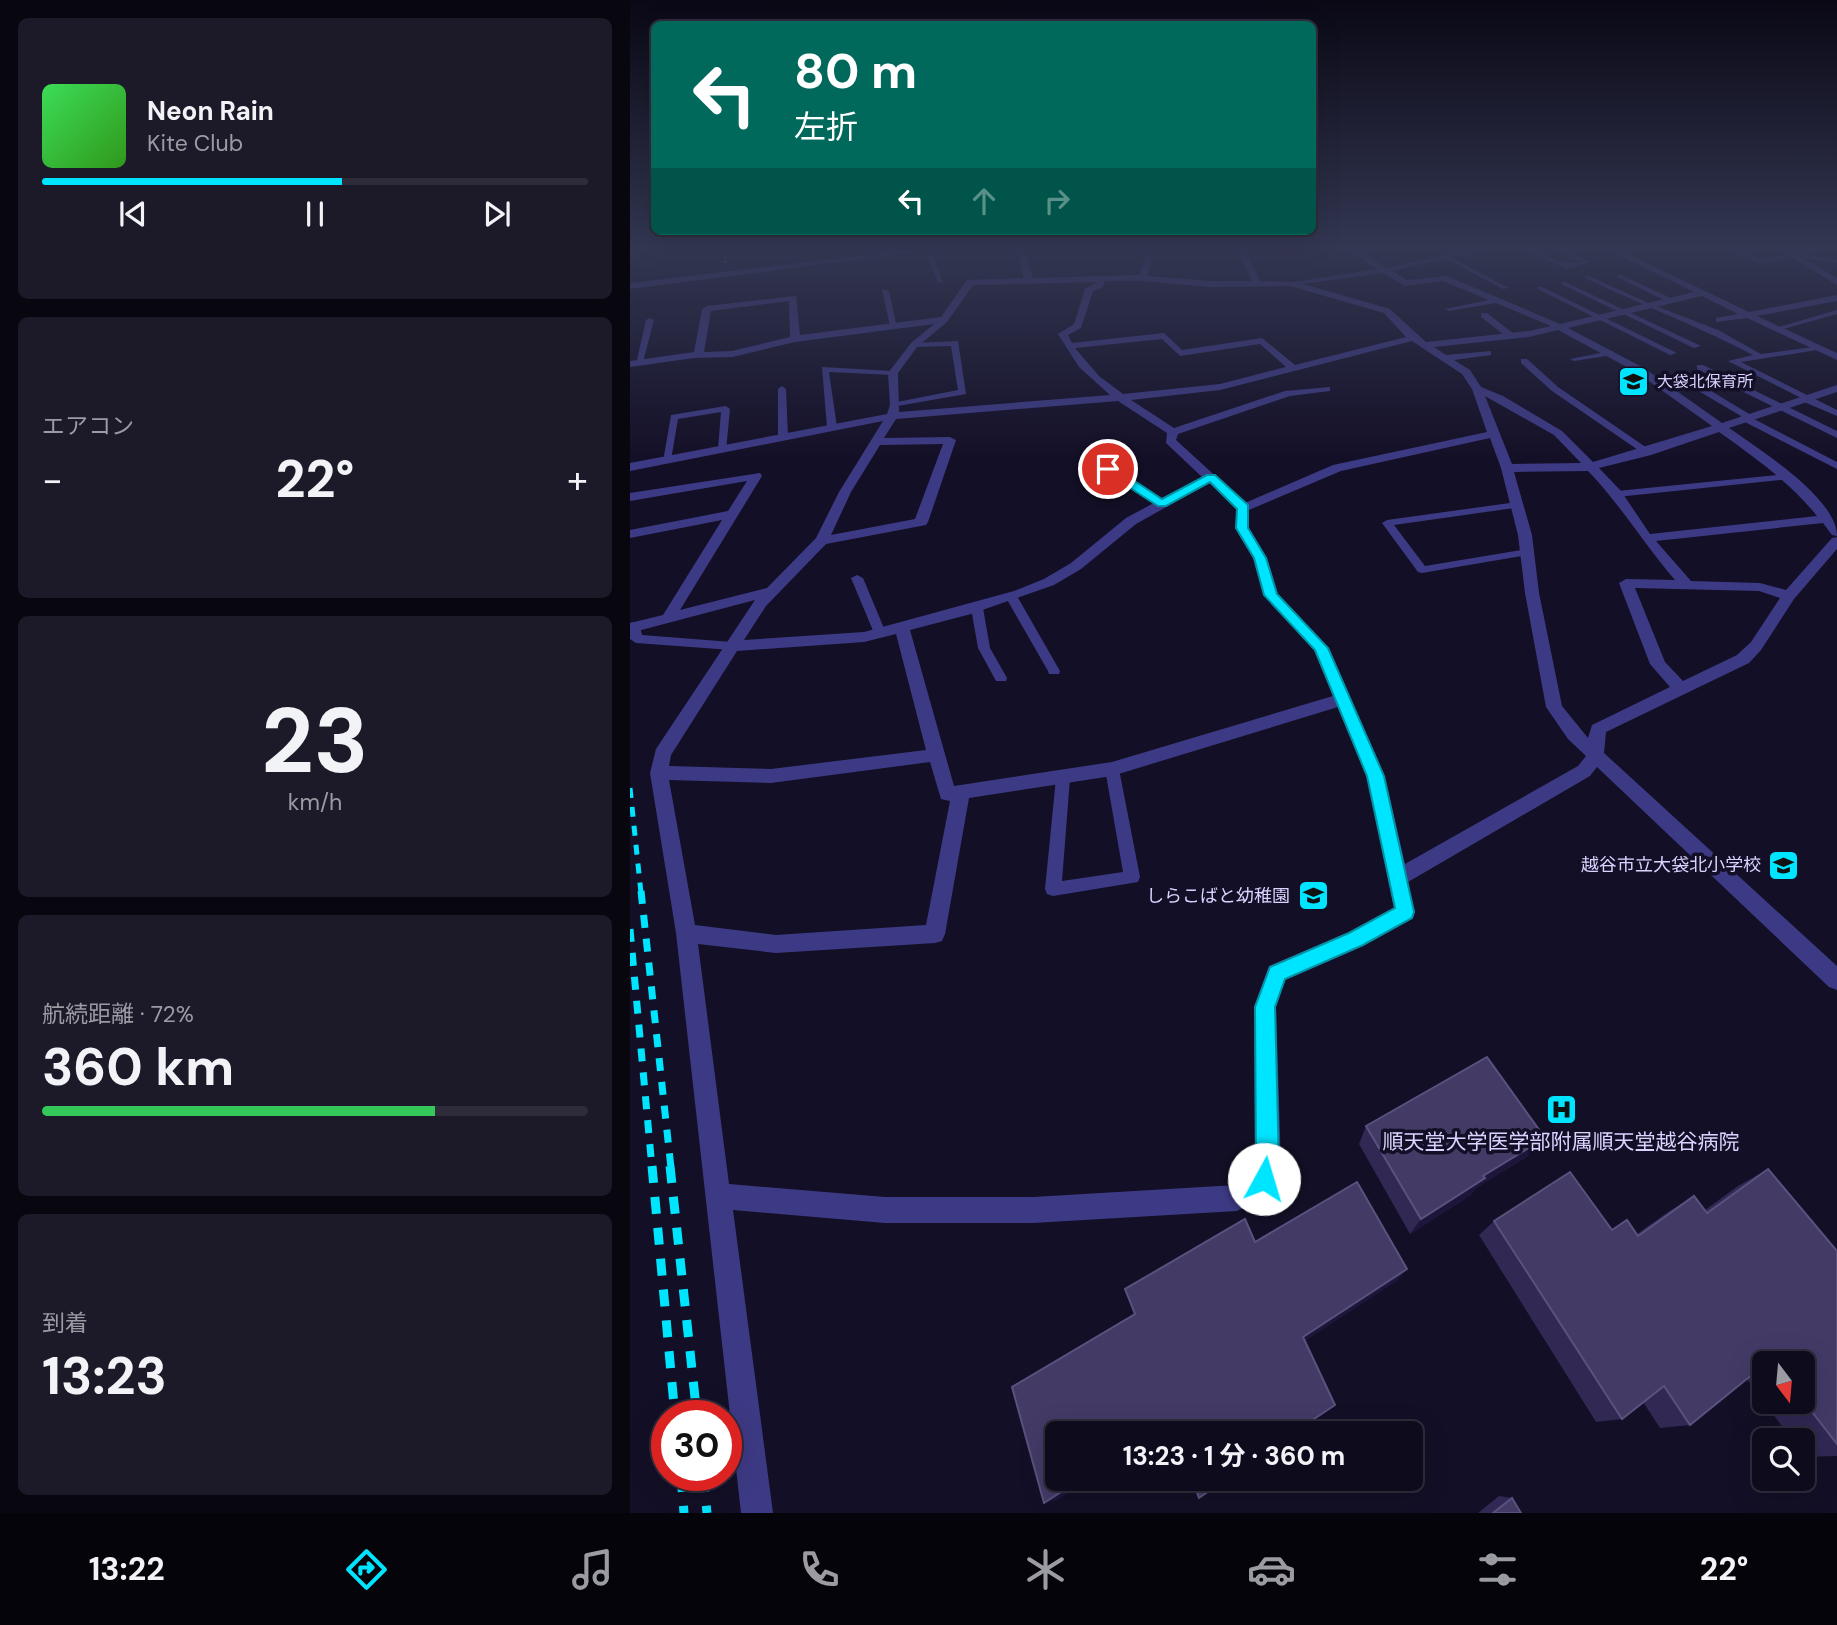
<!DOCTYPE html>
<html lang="ja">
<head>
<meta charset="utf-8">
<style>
	:root { --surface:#0e0b1c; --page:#1c1929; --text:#f1f3f6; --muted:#9b9ba3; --line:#2e2b3b; --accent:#00e5ff }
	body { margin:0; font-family:"DM Sans","Noto Sans JP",sans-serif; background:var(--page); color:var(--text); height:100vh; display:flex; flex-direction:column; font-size:26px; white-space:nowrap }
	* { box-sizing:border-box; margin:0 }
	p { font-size:23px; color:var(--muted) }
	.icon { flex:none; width:38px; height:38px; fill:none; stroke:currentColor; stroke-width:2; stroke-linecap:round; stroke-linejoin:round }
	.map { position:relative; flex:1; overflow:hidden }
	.details { display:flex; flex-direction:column; gap:18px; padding:18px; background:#08060f; width:630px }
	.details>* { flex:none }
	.banner { position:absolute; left:21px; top:21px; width:665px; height:214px; border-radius:10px; box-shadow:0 7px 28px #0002,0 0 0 2px var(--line); background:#00695c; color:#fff; overflow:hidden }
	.needle { width:46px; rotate:164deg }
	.tools { position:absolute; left:1122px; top:1351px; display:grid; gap:14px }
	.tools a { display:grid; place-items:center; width:63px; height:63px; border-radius:10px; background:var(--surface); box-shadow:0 7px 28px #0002,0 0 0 2px var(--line); font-size:35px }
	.speed { position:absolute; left:21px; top:1400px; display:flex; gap:14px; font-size:35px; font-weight:700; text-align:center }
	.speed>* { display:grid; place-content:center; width:91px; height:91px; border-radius:50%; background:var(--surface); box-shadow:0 7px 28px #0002,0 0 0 2px var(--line); line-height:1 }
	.speed .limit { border:10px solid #d22; background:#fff; color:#111 }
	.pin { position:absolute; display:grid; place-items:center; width:60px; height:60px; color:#fff; margin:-30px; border:4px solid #fff; border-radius:50%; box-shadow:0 2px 7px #0007 }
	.me { position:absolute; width:77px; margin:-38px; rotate:6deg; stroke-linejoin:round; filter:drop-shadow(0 0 5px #0008) }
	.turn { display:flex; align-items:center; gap:24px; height:147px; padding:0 28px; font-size:32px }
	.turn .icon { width:91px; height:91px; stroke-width:2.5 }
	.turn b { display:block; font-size:49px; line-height:60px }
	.lanes { display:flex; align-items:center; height:66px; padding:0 28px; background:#0003; justify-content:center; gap:35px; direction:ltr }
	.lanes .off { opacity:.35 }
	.big { font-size:52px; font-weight:700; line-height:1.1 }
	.details .tile { flex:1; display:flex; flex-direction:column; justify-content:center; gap:10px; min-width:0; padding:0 24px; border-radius:10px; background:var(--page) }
	.details .dial { align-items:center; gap:0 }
	.dial b { font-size:91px; line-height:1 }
	.song { display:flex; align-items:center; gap:21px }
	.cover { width:84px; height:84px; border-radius:10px; background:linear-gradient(135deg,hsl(130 70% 55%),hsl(110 70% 35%)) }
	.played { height:7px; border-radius:4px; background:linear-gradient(90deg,var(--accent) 55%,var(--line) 55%) }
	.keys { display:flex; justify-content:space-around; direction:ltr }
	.heat { display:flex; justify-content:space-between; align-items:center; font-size:38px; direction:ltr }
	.charge { height:10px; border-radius:5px; background:linear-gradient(90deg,#34c759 72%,var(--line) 0) }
	.trip { position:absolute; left:415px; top:1421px; width:378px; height:70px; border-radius:10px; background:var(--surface); box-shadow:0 7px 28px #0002,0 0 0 2px var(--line); font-weight:700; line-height:70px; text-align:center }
	.menu { display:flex; height:112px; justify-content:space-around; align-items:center; background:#06040b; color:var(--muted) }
	.menu .icon { width:49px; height:49px }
	.menu .active { color:var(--accent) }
	.menu b { font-size:32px; color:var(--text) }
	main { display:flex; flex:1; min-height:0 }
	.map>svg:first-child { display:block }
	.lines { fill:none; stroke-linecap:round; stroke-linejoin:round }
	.path { stroke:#2fb8b0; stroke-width:2.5; stroke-dasharray:2 2.5; stroke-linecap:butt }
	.service { fill:#3d3a85; fill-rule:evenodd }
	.minor { fill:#3d3a85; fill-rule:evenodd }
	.rail-far2 { stroke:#00e5ff; stroke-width:5; stroke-dasharray:10 9; stroke-linecap:butt }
	.rail-far1 { stroke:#00e5ff; stroke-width:7; stroke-dasharray:13 11; stroke-linecap:butt }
	.rail { stroke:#00e5ff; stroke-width:9; stroke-dasharray:17 14; stroke-linecap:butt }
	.wall { fill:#312854; fill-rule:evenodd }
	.shaded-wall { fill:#1d163a }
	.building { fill:#433a66; stroke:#5a527e; stroke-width:2 }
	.route { fill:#00e5ff; stroke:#0095a6; stroke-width:2 }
	.labels { text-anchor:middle; stroke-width:7; stroke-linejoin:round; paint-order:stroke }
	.far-poi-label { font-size:16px; fill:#d9d4ff; stroke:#130f26; text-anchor:start }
	.poi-label { font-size:18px; fill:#d9d4ff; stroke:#130f26; text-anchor:end }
	.near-poi-label { font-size:21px; fill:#d9d4ff; stroke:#130f26 }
</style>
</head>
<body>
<main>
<section class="details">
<div class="tile">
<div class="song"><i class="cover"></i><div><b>Neon Rain</b><p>Kite Club</p></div></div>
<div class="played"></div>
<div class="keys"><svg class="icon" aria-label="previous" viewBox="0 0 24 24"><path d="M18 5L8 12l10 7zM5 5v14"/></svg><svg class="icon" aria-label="pause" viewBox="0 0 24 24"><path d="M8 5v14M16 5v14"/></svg><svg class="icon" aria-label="next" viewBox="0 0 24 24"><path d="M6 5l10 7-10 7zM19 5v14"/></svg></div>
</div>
<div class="tile"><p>エアコン</p>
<div class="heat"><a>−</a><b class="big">22°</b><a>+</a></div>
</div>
<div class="tile dial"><b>23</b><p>km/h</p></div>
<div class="tile"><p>航続距離 · 72%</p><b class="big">360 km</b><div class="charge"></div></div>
<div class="tile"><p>到着</p><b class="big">13:23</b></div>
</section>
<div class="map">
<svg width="1207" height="1513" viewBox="0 0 1207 1513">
	<rect width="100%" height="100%" fill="#130f26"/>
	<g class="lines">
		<path class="path" d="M 85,248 L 96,257 L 95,263"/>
		<path class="service" d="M 0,248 L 9,248 L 0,251 Z
			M 297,248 L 300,250 L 313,283 L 308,282 L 294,250 Z
			M 891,248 C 914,248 926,267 951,262 L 923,248 L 932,248 L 960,262 L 936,269 Z
			M 1098,248 L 1106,248 L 1129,259 L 1166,253 L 1207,259 L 1207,263 L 1166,257 L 1128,263 Z
			M 816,255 L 877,287 L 879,288 L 873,289 L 814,258 Z
			M 987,275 L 991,275 L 1045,300 L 1038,302 L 987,277 Z
			M 955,276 L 959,276 L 1018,303 L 1088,330 L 1131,354 L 1190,346 L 1191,348 L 1187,350 L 1111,362 L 1207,410 L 1207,416 L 1172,401 L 1171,398 L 1098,361 L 1123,355 C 1068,326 1011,305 955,278 Z
			M 931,282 L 935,282 L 1071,346 L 1064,348 L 931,284 Z
			M 908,287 L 912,287 L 1047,353 L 1040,355 L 908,289 Z
			M 252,289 L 259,291 L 267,328 L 260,326 Z
			M 868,298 L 871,302 L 819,311 L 815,309 Z
			M 1207,310 L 1207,314 L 1146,331 L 1142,329 Z
			M 851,313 L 857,313 L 884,334 L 884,338 L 878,338 L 851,317 Z
			M 20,318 L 24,320 L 13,362 L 6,364 L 16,320 Z
			M 328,341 L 336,394 L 262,407 L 262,403 L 328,390 L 321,346 L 284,347 L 280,345 L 284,343 Z
			M 980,351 L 983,351 L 983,355 L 944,361 L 940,359 Z
			M 891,359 L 897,359 L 928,387 L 1020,450 L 1020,454 L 1014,454 L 922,391 L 891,363 Z
			M 1067,365 L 1073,365 L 1207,431 L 1207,438 L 1067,369 Z
			M 192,367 L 263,371 L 267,373 L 263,375 L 199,372 L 207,427 L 202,430 L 197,427 Z
			M 1060,382 L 1066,382 L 1121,415 L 1122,418 L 1207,462 L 1207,469 L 1111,420 L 1111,416 L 1060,386 Z
			M 152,386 L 156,389 L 158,437 L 153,440 L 148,437 L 148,389 Z
			M 96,406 L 100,409 L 96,451 L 88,449 L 91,412 L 48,419 L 41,460 L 33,462 L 41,415 Z
			M 478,466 L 481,467 L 537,504 L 528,506 L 475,471 L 473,469 Z
			M 1157,474 L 1160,475 L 1160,479 L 987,497 L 982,494 L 987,491 Z
			M 887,502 L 892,505 L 891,507 L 764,525 L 795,566 L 897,549 L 902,552 L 897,555 L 792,573 L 788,572 L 752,523 L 757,520 Z
			M 227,575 L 233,578 L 256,633 L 254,636 L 246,636 L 244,633 L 221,578 Z
			M 381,592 L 387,596 L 430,671 L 429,674 L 419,674 L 418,671 L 375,596 Z
			M 347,604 L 353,608 L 360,648 L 377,678 L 376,681 L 366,681 L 348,648 L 341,608 Z
			M 4,622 L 10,626 L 12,635 L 102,642 L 108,646 L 102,650 L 6,643 L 0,639 L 0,623 Z
			M 482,764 L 487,765 L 489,769 L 510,877 L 508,882 L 423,896 L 417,894 L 415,889 L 426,778 L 428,774 L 438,774 L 440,778 L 432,881 L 493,872 L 475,769 L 477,765 Z"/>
		<path class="minor" d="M 293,248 L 318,248 L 0,289 L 0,283 Z
			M 386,248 L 394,248 L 403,278 L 509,275 L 519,248 L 527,248 L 517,276 L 581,281 L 622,281 L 607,248 L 615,248 L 630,281 L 665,282 L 747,269 L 715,248 L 725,248 L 756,268 L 847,248 L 863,248 L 762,271 L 777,280 L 817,276 L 930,324 L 1064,292 L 974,248 L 985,248 L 1119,312 L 1207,295 L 1207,301 L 1127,316 L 1207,353 L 1207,360 L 1117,318 L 1086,322 L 1086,318 L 1108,314 L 1072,296 L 938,328 L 1014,368 L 1092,423 L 1207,385 L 1207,392 L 1099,428 C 1129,449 1207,498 1207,536 L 1202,535 L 1193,523 L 1026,541 L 1061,581 L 1130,583 L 1156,590 L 1202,538 L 1207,537 L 1207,549 L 1164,599 L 1131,650 L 1119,663 L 976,732 L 974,753 L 1207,966 L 1207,990 L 1199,987 L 967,767 L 960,776 L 778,882 L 785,912 L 782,918 L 733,946 L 655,980 L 646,1007 L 651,1166 L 636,1195 L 607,1211 L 403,1223 L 255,1223 L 103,1210 L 143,1513 L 111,1513 L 46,933 L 20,773 L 26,749 L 125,600 L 0,633 L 0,623 L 33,615 L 92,520 L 0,538 L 0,530 L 98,511 L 117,481 L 0,501 L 0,493 L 130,473 L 132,476 L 50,610 L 137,588 L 186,538 L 209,492 L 253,421 L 0,471 L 0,463 L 257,414 L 260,405 L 258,373 L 281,343 L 304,324 L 165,342 L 102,357 L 64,358 L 0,367 L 0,361 L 64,352 L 72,309 L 77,306 L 166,296 L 170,335 L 311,317 L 337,280 L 394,278 ZM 753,273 L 775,286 L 813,281 L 921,326 L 899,331 L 796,342 L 760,309 L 673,284 ZM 475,281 L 512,281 L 581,287 L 660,286 L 754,313 L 776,337 L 665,365 L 632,338 L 552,350 L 534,333 L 442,343 L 438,335 L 451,328 L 463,291 L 473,287 ZM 467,282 L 455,289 L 444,324 L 428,334 L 449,367 L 480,395 L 269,412 L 268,373 L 287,347 L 317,322 L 343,285 ZM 159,301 L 160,337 L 102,351 L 74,352 L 81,311 ZM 928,330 L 1006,372 L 1082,426 L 963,462 L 932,431 L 873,396 L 851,387 L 840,370 L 824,360 L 861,355 L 861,351 L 816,355 L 804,347 L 899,337 ZM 532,339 L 550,356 L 630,344 L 656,367 L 590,384 L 493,394 L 469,376 L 445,348 ZM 782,341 L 832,374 L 842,389 L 857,432 L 703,465 L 615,503 L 546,440 L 548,434 L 660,396 L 700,391 L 700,387 L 655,391 L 544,428 L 501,400 L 590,390 ZM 855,396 L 924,435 L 951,463 L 882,464 ZM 488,401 L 537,433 L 536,443 L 572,477 L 496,518 L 441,563 L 414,579 L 384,591 L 234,632 L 114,640 L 136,606 L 196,544 L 296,525 L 298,522 L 326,440 L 320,437 L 254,438 L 266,419 ZM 1089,432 C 1124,457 1160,482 1187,516 L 1020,534 L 991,491 L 969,468 L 1021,455 ZM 860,438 L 871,468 L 888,535 L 895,593 L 916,707 L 938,739 L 956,756 L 948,766 L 775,864 L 755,777 L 699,648 L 648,594 L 637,558 L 619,528 L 619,510 L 711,471 ZM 313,444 L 285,519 L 201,535 L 221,492 L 250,445 ZM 958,471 C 990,504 1014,544 1045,580 L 996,579 L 989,583 L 1020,664 L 1040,687 L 962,725 L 958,738 L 932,706 L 909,593 L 902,535 L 884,472 ZM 579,483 L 607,509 L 605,528 L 623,558 L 634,595 L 684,650 L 703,696 L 482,762 L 324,786 L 280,630 L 341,614 L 424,585 L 451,569 L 506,524 ZM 1005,588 L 1129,591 L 1150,598 L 1121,642 L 1107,655 L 1053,681 L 1035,662 ZM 266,634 L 296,750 L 141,769 L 39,766 L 41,755 L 107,651 L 234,642 ZM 708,707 L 737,777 L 764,908 L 719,932 L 639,966 L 624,1007 L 625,1166 L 618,1177 L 606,1185 L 403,1197 L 255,1197 L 99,1184 L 68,944 L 146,953 L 305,943 L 312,941 L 315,934 L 339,798 L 482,776 ZM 300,762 L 311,799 L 320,801 L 296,925 L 146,935 L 65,925 L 39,780 L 141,783 Z
			M 1147,248 L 1207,248 L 1207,251 L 1165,253 L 1207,278 L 1207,285 Z"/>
		<path class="rail-far2" d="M 0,788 L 11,893"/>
		<path class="rail-far1" d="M 11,891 L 41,1168
			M 0,929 L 22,1168"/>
		<path class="rail" d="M 22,1166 L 45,1416
			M 40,1166 L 67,1416
			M 51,1475 L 54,1513
			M 73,1475 L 77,1513"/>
	</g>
	<path class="wall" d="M 736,1126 L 898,1156 L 846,1188 L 841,1195 L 780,1234 L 729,1144 Z
		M 1138,1169 L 1207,1251 L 1207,1456 L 1175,1457 L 1172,1454 L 1172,1440 L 1162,1440 L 1117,1379 L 1060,1425 L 1030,1428 L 1013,1402 L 992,1419 L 966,1422 L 849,1235 L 864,1221 L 981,1230 L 997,1220 L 1007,1234 L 1038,1212 L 1064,1196 L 1075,1210 L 1108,1186 ZM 1134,1363 L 1172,1363 L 1172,1402 L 1134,1402 Z
		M 869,1496 L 882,1498 L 891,1513 L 848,1513 Z"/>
	<path class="shaded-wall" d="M 915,1138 L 898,1156 L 846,1188 L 841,1195 L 780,1234 L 791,1219 L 853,1176 Z
		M 777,1269 L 767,1281 L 669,1345 L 673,1337 Z
		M 541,1421 L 545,1424 L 530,1433 L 521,1433 Z
		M 451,1479 L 460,1479 L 427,1500 L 414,1503 Z"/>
	<path class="building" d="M 857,1057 L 915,1138 L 853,1176 L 855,1178 L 791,1219 L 736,1126 Z
		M 1138,1169 L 1207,1251 L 1207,1444 L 1172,1399 L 1172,1363 L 1145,1363 L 1141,1359 L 1136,1363 L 1134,1363 L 1134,1365 L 1060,1425 L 1034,1386 L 992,1419 L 864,1221 L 940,1172 L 982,1230 L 997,1220 L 1008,1236 L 1064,1196 L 1077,1213 Z
		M 727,1182 L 777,1269 L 673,1337 L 705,1405 L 663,1433 L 545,1433 L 541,1421 L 521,1433 L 427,1433 L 427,1479 L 451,1479 L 414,1503 L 382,1387 L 505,1314 L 495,1289 L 615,1219 L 625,1242 Z
		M 562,1479 L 596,1479 L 569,1498 Z
		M 882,1498 L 891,1513 L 863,1513 Z"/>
	<linearGradient id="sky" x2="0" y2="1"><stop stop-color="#0a0815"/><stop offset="0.54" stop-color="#333752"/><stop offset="1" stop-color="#333752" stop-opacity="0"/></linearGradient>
	<rect width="1207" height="460" fill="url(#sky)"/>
	<path class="route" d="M 474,466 L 482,466 L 532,499 L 577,475 L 585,475 L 618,505 L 618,528 L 636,558 L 647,594 L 698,648 L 754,776 L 784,912 L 782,918 L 733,945 L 655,979 L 645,1007 L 649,1166 L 642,1187 L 634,1191 L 626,1187 L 622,1179 L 626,1166 L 625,1007 L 640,967 L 719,933 L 765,908 L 737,776 L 685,650 L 634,595 L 624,558 L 606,528 L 607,509 L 580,482 L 536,506 L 528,506 L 474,471 Z"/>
	<defs>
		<symbol id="school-square" viewBox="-11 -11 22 22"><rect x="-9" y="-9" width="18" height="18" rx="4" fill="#00e5ff" stroke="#130f26"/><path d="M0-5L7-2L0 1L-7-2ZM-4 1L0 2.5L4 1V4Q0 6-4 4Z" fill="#111"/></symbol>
		<symbol id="hospital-square" viewBox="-11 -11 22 22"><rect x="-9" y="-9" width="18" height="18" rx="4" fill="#00e5ff" stroke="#130f26"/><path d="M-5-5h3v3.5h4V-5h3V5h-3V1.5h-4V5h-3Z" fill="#111"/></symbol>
	</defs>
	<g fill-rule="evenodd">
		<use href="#school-square" x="986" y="364" width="35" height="35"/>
		<use href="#school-square" x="1136" y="848" width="35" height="35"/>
		<use href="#school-square" x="666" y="878" width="35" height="35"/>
		<use href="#hospital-square" x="914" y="1092" width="35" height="35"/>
	</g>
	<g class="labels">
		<g class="far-poi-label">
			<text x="1027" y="387">大袋北保育所</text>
		</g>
		<g class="poi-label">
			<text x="1131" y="871">越谷市立大袋北小学校</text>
			<text x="660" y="902">しらこばと幼稚園</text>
		</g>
		<g class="near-poi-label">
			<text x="931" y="1149">順天堂大学医学部附属順天堂越谷病院</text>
		</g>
	</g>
</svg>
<div class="tools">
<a><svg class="needle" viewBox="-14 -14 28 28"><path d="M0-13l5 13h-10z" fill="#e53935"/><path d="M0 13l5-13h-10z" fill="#9b9ba3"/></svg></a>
<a><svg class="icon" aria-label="search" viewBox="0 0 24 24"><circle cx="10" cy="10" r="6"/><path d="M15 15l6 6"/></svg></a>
</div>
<div class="speed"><div class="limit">30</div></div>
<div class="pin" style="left:478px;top:469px;background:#d93025"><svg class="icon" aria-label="arrive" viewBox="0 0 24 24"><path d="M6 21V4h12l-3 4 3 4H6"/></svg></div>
<svg class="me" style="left:634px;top:1179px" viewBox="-20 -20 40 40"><circle r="19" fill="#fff"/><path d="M0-13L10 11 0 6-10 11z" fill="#00e5ff"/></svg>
<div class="trip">13:23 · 1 分 · 360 m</div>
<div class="banner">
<div class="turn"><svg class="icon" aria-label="left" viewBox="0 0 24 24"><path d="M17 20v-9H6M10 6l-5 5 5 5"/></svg><div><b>80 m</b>左折</div></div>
<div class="lanes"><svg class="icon" aria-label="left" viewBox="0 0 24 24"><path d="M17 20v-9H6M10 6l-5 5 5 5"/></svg><svg class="icon off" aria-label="ahead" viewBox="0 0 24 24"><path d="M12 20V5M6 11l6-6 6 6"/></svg><svg class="icon off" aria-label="right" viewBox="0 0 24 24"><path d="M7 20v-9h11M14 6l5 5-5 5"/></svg></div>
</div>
</div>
</main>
<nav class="menu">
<b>13:22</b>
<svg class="icon active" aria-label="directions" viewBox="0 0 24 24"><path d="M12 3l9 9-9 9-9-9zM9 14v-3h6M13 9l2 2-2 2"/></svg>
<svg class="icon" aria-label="music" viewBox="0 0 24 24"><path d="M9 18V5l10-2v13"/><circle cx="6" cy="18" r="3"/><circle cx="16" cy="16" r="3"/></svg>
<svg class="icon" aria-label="phone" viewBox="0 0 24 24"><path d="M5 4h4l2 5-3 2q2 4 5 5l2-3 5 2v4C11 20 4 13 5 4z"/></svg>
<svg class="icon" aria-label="climate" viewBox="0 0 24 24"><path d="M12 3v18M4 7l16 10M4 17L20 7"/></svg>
<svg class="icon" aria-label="car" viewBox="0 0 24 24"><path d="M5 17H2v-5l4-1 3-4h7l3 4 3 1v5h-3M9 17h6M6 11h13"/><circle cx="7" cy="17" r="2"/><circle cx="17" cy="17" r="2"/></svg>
<svg class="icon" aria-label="filters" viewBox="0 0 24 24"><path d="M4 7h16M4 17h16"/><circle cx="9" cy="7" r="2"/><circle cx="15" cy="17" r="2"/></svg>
<b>22°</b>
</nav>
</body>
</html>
